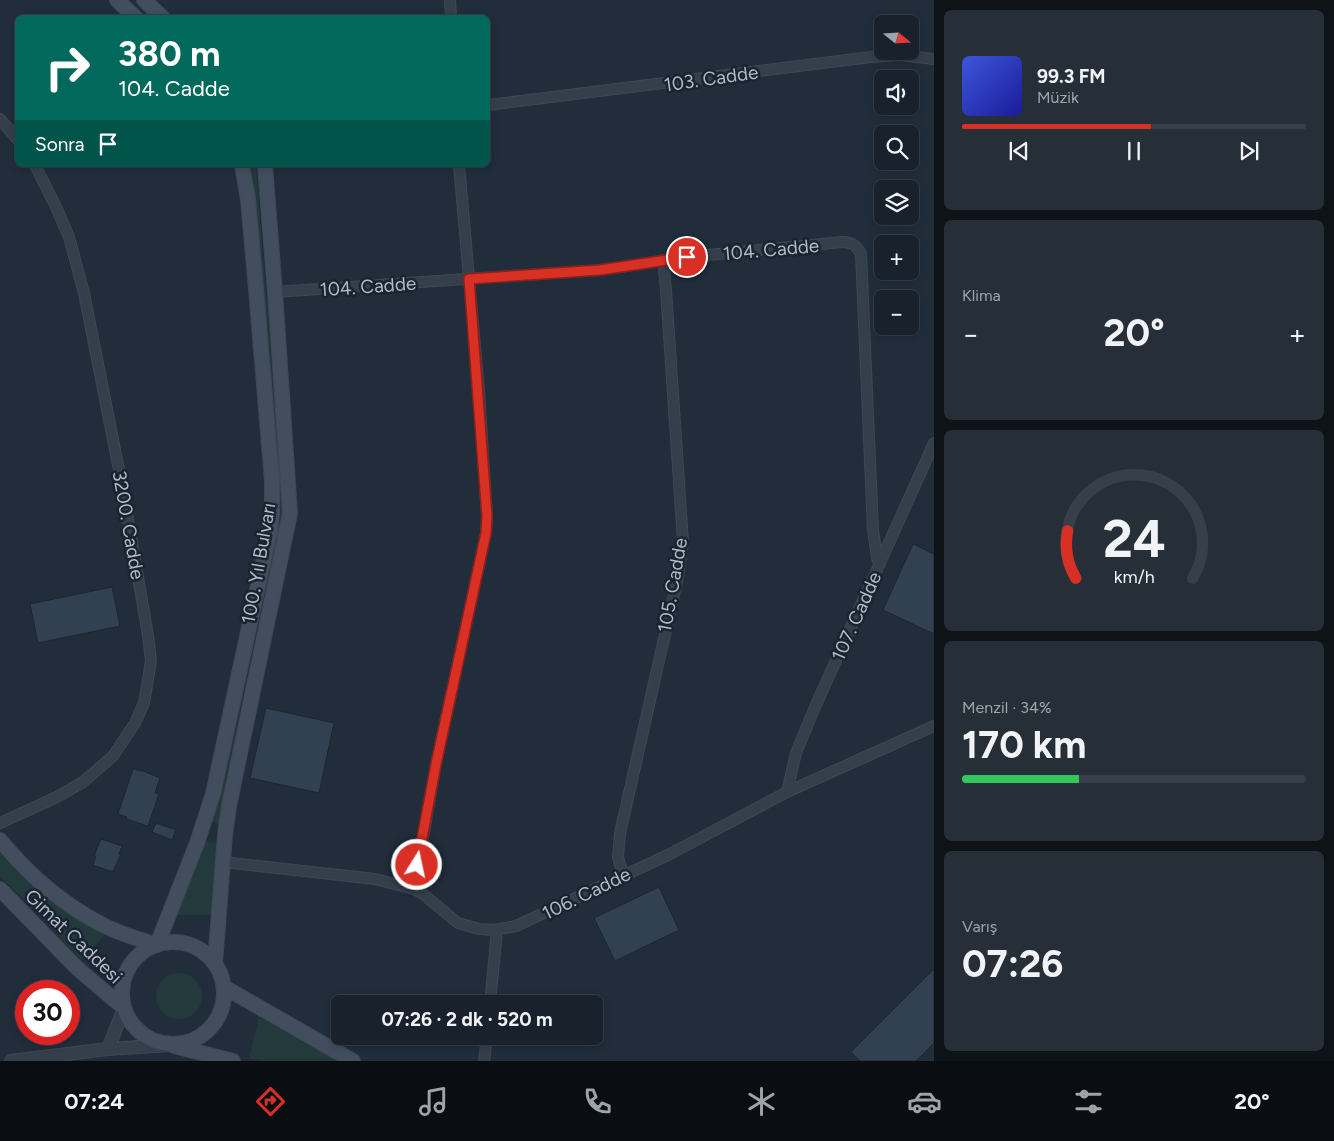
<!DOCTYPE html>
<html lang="tr">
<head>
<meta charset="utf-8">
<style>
	:root { --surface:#19222c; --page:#262f38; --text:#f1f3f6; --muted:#9fa4a9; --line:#373f48; --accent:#d93025 }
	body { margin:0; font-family:Figtree,sans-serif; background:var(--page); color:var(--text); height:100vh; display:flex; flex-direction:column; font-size:19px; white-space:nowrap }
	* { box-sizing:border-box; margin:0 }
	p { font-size:16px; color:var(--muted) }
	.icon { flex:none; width:28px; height:28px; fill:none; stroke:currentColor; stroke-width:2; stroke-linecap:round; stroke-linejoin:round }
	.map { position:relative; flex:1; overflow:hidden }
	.drawer { display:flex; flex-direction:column; gap:10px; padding:10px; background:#0e1318; width:400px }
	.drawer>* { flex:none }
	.top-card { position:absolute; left:15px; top:15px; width:475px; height:152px; border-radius:8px; box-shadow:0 2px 8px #0003,0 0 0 1px var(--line); background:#00695c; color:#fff; overflow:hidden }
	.needle { width:32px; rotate:108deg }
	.buttons { position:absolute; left:874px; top:15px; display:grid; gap:10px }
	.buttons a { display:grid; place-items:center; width:45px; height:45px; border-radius:8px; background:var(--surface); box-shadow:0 2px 8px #0003,0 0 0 1px var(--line); font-size:25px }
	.speed { position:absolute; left:15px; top:980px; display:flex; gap:10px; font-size:25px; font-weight:700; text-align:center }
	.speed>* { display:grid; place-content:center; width:65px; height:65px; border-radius:50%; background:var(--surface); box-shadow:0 2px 8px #0003,0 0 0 1px var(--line); line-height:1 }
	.speed .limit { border:8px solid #d22; background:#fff; color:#111 }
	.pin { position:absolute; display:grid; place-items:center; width:42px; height:42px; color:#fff; margin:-21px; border:2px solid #fff; border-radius:50%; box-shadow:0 1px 5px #0007 }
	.me { position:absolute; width:55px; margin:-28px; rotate:10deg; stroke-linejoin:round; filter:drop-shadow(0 0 4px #0008) }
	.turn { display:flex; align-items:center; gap:18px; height:105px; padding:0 20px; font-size:22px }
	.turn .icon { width:65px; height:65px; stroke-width:2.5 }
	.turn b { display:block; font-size:35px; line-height:42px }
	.then { display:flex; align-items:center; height:48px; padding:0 20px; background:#0003; gap:10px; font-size:19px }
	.big { font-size:38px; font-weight:700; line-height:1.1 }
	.drawer .card { flex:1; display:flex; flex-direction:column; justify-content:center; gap:8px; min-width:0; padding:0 18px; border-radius:8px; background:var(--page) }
	.drawer .dial { align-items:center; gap:0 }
	.dial svg { height:130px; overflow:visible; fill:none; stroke:var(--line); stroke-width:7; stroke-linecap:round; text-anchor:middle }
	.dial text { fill:var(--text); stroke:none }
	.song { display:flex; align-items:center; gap:15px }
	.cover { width:60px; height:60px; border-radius:8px; background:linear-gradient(135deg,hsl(230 70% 55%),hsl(240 70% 35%)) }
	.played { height:5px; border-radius:2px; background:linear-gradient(90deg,var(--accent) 55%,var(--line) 55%) }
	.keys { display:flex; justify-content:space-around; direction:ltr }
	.heat { display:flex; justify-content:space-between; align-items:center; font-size:28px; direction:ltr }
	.charge { height:8px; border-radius:4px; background:linear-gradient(90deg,#34c759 34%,var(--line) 0) }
	.trip { position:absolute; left:331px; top:995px; width:272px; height:50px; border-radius:8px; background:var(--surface); box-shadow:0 2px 8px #0003,0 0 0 1px var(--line); font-weight:700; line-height:50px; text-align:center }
	.dock { display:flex; height:80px; justify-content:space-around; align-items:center; background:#0a0e12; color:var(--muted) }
	.dock .icon { width:35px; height:35px }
	.dock .active { color:var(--accent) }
	.dock b { font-size:22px; color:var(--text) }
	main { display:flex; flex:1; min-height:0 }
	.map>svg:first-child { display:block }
	.grass { fill:#233a3c }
	.building { fill:#324152; stroke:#1c2632 }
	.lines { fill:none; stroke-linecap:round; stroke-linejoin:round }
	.minor-casing { stroke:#3e4854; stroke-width:12 }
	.tertiary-casing { stroke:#3e4854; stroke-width:14 }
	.secondary-casing { stroke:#3e4854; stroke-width:16 }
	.minor { stroke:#353f4b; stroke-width:10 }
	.tertiary { stroke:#353f4b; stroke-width:12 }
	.secondary { stroke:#424e5e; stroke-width:14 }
	.route-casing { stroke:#8d1f18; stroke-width:12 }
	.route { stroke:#d93025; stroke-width:9 }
	.labels { text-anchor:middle; stroke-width:5; stroke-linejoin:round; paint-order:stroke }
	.street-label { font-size:19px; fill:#afb9c7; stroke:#1a2430 }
</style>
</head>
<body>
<main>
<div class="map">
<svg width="934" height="1061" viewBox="0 0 934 1061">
	<rect width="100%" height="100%" fill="#212d3b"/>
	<path class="grass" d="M 252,165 L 256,165 L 283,509 L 247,677 L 226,780 L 220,824 L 210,821 L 278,512 L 263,292 Z
		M 203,841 L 218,842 L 213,915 L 176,915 Z
		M 0,853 C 29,887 67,912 105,935 L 82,960 L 0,876 Z
		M156 996a23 23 0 1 1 46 0a23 23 0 1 1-46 0Z
		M 259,1017 L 339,1061 L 260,1061 L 249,1058 Z"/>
	<path class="building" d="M 913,544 L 934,554 L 934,634 L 883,610 Z
		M 112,587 L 120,626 L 38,643 L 30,604 Z
		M 266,708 L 334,723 L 319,793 L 250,778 Z
		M 133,769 L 141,771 L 141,770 L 160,778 L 155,793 L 159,794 L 148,826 L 126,819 L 127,817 L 118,814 Z
		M 156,823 L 176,830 L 172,840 L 152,832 Z
		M 101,839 L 122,846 L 119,854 L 121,854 L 113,872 L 93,865 L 96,856 L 94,856 Z
		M 659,887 L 679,930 L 615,961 L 594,918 Z
		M 934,969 L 934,1043 L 916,1061 L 860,1061 L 851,1052 Z"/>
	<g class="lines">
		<defs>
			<path id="minor" d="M 450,0 L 451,18
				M 488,105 L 871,57 L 900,55 L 934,59
				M 0,119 L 18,140
				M 275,292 L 600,270 L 687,257 L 843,242 C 853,243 856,245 861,254 L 873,530 L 877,558 L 880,564
				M 787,792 L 796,753 L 815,707 L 934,443
				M 0,823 L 57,797 L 83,782 L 113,756 L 135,723 L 144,703 L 151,661 L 148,635 L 122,485 L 84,293 L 69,237 L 56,207 L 35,165
				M 223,862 L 375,879 L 414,889 L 423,894 L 458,923 L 479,929 L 495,930 L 516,926 L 670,854 L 787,792 L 934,726
				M 623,875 L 618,857 L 620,833 L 678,577 L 683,542 L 666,290 L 663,260
				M 414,889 L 436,764 L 486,533 L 487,516 L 479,391 L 459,165
				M 490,1004 L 497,930
				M 484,1061 L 487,1036"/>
			<path id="tertiary" d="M 108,1049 L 124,1008
				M 11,1061 L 108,1049 L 169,1045"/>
			<path id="secondary" d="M 117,0 L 136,18
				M 144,0 L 163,18
				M 0,840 C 28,874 64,905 103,925 C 120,934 139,939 157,945 L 197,843 L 213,794 L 270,530 L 272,513 L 272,481 L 256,289 L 248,199 L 242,165
				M 0,889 L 77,968 L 124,1008
				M122 993a51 51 0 1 1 102 0a51 51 0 1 1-102 0Z
				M 215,963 L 225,835 L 229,806 L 290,513 L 275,292 L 265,165
				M 224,987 L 353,1061
				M 174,1046 L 233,1061"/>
		</defs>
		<use href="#minor" class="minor-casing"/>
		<use href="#tertiary" class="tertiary-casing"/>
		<use href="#secondary" class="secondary-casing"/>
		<use href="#minor" class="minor"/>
		<use href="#tertiary" class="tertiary"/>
		<use href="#secondary" class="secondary"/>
	</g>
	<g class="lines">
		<defs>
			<path id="route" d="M 417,865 L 436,764 L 486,533 L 487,516 L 469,279 L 600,270 L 687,257"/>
		</defs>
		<use href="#route" class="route-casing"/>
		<use href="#route" class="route"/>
	</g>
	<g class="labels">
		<g class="street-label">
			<text transform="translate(711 78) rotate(-8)" y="7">103. Cadde</text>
			<text transform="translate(771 249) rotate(-5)" y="7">104. Cadde</text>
			<text transform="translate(368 286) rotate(-4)" y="7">104. Cadde</text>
			<text transform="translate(129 525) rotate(80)" y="7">3200. Cadde</text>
			<text transform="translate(258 563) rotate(-80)" y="7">100. Yıl Bulvarı</text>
			<text transform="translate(672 585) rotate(-80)" y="7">105. Cadde</text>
			<text transform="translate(856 616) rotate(-66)" y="7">107. Cadde</text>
			<text transform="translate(586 893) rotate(-26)" y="7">106. Cadde</text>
			<text transform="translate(74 936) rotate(44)" y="7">Gimat Caddesi</text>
		</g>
	</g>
</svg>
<div class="buttons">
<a><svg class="needle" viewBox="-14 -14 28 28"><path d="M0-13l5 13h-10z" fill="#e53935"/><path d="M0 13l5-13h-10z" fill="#9fa4a9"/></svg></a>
<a><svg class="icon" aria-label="sound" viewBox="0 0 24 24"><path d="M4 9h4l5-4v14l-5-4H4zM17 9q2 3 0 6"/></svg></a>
<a><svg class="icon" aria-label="search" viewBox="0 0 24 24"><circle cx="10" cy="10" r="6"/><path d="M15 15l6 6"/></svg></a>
<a><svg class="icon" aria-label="layers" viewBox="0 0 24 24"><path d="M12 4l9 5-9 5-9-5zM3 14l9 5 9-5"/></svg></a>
<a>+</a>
<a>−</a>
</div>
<div class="speed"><div class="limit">30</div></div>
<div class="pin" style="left:687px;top:257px;background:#d93025"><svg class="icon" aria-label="arrive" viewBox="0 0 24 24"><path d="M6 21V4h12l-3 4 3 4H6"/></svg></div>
<svg class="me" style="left:417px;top:865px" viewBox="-20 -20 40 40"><circle r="17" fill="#d93025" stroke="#fff" stroke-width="3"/><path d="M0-11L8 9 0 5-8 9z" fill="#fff"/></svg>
<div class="trip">07:26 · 2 dk · 520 m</div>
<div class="top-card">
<div class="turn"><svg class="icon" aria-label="right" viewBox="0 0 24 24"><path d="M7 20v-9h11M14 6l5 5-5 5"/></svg><div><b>380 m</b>104. Cadde</div></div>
<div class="then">Sonra<svg class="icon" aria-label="arrive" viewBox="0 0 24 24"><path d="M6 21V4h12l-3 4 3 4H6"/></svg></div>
</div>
</div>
<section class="drawer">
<div class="card">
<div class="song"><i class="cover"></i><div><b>99.3 FM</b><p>Müzik</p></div></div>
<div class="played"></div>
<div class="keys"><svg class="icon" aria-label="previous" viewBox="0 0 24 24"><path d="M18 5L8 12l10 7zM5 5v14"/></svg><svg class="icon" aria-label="pause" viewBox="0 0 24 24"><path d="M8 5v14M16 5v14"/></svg><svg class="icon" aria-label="next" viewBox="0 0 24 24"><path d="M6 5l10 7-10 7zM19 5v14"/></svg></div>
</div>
<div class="card"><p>Klima</p>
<div class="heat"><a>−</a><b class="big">20°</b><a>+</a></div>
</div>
<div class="card dial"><svg viewBox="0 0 100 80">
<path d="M14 69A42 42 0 1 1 86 69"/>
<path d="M14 69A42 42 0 0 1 9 40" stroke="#d93025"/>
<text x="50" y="56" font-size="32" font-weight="700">24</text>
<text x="50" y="72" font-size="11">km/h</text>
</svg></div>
<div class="card"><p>Menzil · 34%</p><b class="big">170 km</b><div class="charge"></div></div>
<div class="card"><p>Varış</p><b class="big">07:26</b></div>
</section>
</main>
<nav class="dock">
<b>07:24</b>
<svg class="icon active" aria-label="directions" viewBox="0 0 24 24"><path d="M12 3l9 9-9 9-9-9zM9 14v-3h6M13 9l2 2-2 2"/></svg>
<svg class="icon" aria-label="music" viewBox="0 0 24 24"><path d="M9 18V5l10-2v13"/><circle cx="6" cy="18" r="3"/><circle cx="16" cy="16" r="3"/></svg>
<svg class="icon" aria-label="phone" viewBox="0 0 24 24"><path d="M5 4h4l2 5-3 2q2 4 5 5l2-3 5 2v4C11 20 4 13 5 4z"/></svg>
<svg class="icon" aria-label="climate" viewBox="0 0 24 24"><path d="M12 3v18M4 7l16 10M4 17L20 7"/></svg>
<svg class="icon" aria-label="car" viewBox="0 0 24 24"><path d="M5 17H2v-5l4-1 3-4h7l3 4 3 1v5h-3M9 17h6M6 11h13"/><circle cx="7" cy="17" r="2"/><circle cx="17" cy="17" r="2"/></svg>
<svg class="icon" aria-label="filters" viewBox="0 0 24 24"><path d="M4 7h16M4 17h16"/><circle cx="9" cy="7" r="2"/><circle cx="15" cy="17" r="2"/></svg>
<b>20°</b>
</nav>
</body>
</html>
